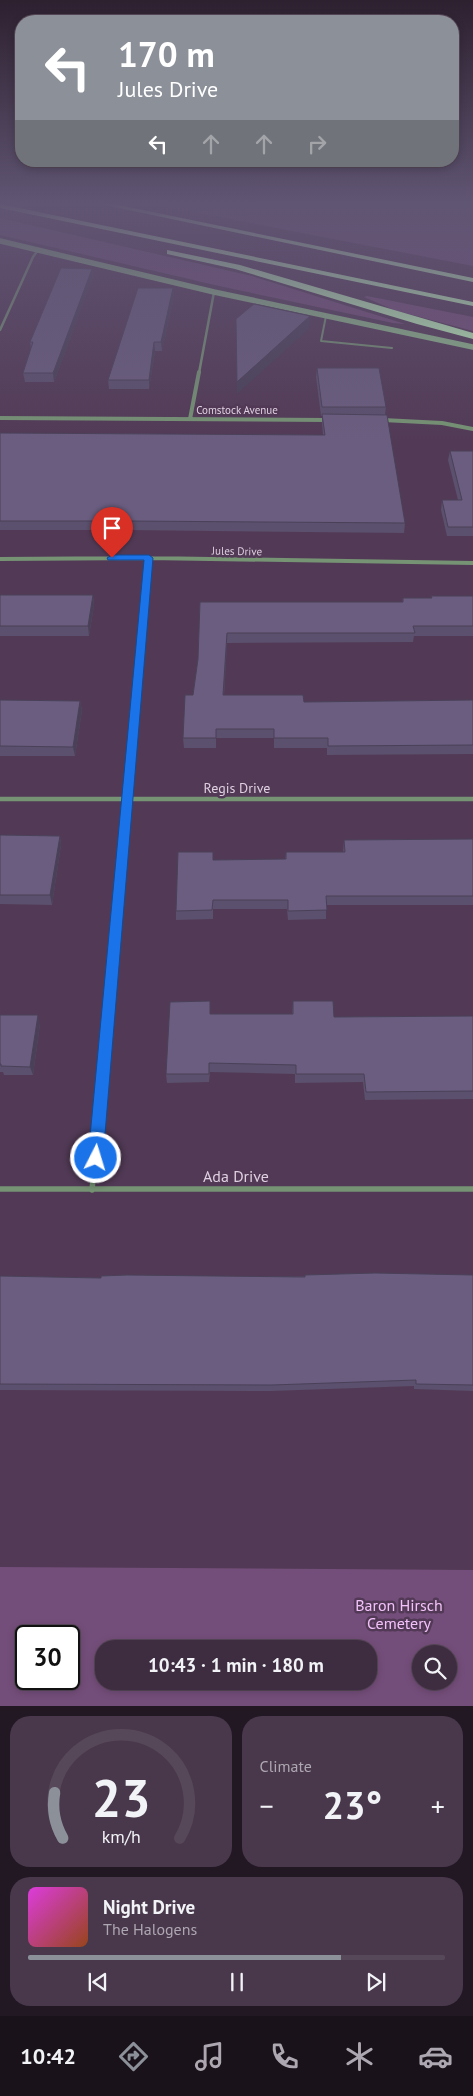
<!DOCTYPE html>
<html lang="en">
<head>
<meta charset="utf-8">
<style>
	:root { --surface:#3e2c40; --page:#49384b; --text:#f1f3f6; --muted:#ada7b1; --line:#574859; --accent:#8c9099 }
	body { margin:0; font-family:"PT Sans",sans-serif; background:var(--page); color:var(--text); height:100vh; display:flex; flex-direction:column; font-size:19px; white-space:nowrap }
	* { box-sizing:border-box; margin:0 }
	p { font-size:16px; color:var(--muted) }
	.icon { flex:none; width:28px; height:28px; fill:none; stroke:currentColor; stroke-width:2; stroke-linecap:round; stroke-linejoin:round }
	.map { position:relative; height:1706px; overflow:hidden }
	.panel { display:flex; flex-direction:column; gap:10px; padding:10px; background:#221823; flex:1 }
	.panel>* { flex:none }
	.banner { position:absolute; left:15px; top:15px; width:444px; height:152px; border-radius:20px; box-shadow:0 2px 8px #0003,0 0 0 1px var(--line); background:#8c9099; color:#fff; overflow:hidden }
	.tools { position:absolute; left:412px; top:1645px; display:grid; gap:10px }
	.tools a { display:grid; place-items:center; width:45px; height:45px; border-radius:50%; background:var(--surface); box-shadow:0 2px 8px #0003,0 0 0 1px var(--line); font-size:25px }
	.speed { position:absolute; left:15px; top:1625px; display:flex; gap:10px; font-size:25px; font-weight:700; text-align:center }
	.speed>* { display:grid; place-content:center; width:65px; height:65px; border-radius:50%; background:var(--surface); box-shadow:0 2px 8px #0003,0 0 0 1px var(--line); line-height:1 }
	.speed .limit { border:2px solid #111; border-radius:8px; background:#fff; color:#111 }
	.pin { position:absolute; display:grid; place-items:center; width:42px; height:42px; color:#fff; margin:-51px -21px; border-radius:50% 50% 50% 0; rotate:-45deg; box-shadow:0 0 5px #0007 }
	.pin .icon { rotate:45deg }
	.me { position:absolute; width:55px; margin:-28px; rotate:5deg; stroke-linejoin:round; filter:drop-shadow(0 0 4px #0008) }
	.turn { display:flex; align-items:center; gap:18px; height:105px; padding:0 20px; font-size:22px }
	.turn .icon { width:65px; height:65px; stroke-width:2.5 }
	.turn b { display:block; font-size:35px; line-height:42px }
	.lanes { display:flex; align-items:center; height:48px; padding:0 20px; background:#0003; justify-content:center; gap:25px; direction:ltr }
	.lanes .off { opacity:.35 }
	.big { font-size:38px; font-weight:600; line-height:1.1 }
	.panel .card { flex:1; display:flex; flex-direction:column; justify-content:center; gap:8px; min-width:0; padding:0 18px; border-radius:20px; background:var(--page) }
	.panel .dial { align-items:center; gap:0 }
	.dial svg { height:130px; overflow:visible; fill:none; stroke:var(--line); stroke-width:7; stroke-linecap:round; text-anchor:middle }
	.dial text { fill:var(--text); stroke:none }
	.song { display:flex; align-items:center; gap:15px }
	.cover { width:60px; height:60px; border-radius:8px; background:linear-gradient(135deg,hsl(300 70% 55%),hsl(20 70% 35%)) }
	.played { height:5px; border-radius:2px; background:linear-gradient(90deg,var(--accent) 75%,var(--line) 75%) }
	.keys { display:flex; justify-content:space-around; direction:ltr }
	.heat { display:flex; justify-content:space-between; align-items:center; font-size:28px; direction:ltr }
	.panel .tiles { flex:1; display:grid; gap:10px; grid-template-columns:1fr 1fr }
	.card:last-child { grid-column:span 2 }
	.trip { position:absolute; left:95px; top:1640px; width:282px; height:50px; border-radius:20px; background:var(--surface); box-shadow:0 2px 8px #0003,0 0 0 1px var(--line); font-weight:600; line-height:50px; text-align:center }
	.tabs { display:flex; height:80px; justify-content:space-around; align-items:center; background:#19121a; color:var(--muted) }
	.tabs .icon { width:35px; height:35px }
	.tabs .current { color:var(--accent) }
	.tabs b { font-size:22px; color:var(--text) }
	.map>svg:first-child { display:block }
	.green { fill:#744e7a; fill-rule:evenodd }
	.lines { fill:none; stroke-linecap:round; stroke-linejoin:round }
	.service { stroke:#769374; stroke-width:2 }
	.minor-far3 { stroke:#769374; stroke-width:2.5 }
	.minor-far2 { stroke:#769374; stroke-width:4 }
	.minor-far1 { stroke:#769374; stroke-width:4.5 }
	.minor { stroke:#769374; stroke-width:5.5 }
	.secondary { stroke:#91bf8d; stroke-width:5.5 }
	.motorway { fill:#c2fbbd; fill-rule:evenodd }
	.wall { fill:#5b506d }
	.shaded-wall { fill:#4a4159 }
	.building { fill:#6a5d7f; stroke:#4a4159 }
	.route { fill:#1a73e8; stroke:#114b97 }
	.labels { text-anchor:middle; stroke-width:5; stroke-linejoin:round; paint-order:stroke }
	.far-street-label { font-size:11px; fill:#dfd0e1; stroke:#523a56 }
	.street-label { font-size:14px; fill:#dfd0e1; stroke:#523a56 }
	.near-street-label { font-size:16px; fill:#dfd0e1; stroke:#523a56 }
	.near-park-label { font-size:16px; fill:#f3c1fa; stroke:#523a56 }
</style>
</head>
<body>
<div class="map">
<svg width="473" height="1706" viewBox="0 0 473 1706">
	<rect width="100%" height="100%" fill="#523a56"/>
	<path class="green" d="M 147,203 L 473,203 L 473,266 Z
		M 0,218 L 252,276 L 405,324 L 393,323 L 219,286 L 0,235 Z
		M 367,296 L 473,317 L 473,331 L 394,310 L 364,297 Z
		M 0,1567 L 473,1570 L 473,1706 L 0,1706 ZM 26,1636 L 69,1636 L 69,1679 L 26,1679 ZM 104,1649 L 369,1649 L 369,1681 L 104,1681 ZM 421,1654 L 449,1654 L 449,1681 L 421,1681 Z"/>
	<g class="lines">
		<path class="service" d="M 326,316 L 321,341 L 392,348"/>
		<path class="minor-far3" d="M 0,330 L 33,257 L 38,250
			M 199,373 L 214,292"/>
		<path class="minor-far2" d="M 0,418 L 327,420
			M 190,419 L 199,372
			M 383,420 L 442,423 L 473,429
			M 0,559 L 149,558 L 473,563
			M 146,592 L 149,558"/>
		<path class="minor-far1" d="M 0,799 L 473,799
			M 121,874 L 146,591"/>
		<path class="minor" d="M 0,1189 L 473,1189
			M 92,1190 L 121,873"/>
		<path class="secondary" d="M 0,241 L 214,292 L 473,347"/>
		<path class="motorway" d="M 95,203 L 109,203 L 473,278 L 473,282 Z
			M 0,204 L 473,302 L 473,306 L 0,208 Z
			M 167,250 L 240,265 L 473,333 L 473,339 L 417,324 L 235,269 L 167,254 Z"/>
	</g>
	<path class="wall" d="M 92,269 L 93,277 L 54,382 L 25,382 L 23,373 L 31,350 L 30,342 Z
		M 173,288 L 174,297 L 162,351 L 155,351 L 149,389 L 109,389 L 108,380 Z
		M 317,368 L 386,407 L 385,415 L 405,523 L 404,533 L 127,530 L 0,530 L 0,433 L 323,435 L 322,423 L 322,416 L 321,416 L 316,377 Z
		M 450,451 L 473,451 L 473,536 L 447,536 L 441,510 L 442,500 L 458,500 L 448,460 Z
		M 0,595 L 93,595 L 94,605 L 89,636 L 0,636 Z
		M 431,596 L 473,596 L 473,636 L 414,636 L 413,642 L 227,643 L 224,695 L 304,702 L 473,700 L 473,754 L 327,755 L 327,748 L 274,748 L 274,738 L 216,738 L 216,748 L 184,748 L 183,738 L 193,695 L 198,659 L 200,602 L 402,602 L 403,598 L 431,598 Z
		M 0,700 L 80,701 L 82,710 L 75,756 L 0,756 Z
		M 0,835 L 60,836 L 61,845 L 52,905 L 0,904 Z
		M 473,839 L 473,905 L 326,905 L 326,919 L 288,920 L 287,909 L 213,909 L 213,919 L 176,920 L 176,911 L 213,860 L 285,859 L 286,852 L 343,852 L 344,840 Z
		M 293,1001 L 334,1017 L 473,1016 L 473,1099 L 365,1100 L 363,1082 L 295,1083 L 295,1074 L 210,1072 L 209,1082 L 167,1083 L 166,1074 L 292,1014 Z
		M 0,1015 L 40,1024 L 33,1075 L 4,1075 L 3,1072 L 0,1072 Z
		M 473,1275 L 473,1391 L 414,1389 L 414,1386 L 271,1391 L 0,1390 L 0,1276 L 101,1278 Z"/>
	<path class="shaded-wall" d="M 92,269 L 93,277 L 54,382 L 53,373 Z
		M 173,288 L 174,297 L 162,351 L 161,342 Z
		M 310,316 L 309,329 L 237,394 L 237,382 Z
		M 154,342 L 155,351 L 149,389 L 149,380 Z
		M 93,595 L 94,605 L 89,636 L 88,626 Z
		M 227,633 L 227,643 L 223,704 L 223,695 Z
		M 80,701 L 82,710 L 75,756 L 73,747 Z
		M 60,836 L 61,845 L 52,905 L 50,895 Z
		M 38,1015 L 40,1024 L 33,1075 L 30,1067 Z"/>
	<path class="building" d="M 61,268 L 92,269 L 53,373 L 23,373 L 33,342 L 30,342 Z
		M 138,288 L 173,288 L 161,342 L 154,342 L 149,380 L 108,380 Z
		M 254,304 L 310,316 L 237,382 L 236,319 Z
		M 317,368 L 379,368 L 386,407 L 322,407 Z
		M 322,414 L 387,415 L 405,523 L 126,521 L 0,521 L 0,433 L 325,435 Z
		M 450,451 L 473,451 L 473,527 L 448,527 L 442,500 L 462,500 Z
		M 0,595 L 93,595 L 88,626 L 0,626 Z
		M 431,596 L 473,596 L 473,626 L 413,626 L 415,633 L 227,633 L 223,695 L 303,695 L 304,702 L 473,700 L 473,745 L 328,746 L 328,738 L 274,738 L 274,729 L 216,729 L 216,738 L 183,738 L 185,695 L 193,695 L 198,659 L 200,602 L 403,602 L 403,598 L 432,598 Z
		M 0,700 L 80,701 L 73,747 L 0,746 Z
		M 0,835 L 60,836 L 50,895 L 0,895 Z
		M 473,839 L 473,896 L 326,896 L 327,910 L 288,911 L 288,900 L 213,900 L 212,910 L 176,911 L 178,852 L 213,852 L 213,860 L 286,859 L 286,852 L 345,852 L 344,840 Z
		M 210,1001 L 210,1014 L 293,1014 L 293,1001 L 333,1001 L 334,1017 L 473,1016 L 473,1091 L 366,1092 L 364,1074 L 296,1074 L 296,1065 L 209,1063 L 209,1074 L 166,1074 L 170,1002 Z
		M 0,1015 L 38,1015 L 30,1067 L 1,1066 L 1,1064 L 0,1064 Z
		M 375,1273 L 473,1275 L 473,1385 L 416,1384 L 416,1380 L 272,1385 L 0,1384 L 0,1276 L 101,1278 L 101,1276 L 127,1275 L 305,1277 L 305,1275 Z"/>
	<linearGradient id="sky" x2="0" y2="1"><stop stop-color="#2d202f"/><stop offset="0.46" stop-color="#605573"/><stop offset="1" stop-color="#605573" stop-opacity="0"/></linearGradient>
	<rect width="473" height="442" fill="url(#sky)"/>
	<path class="route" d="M 112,555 L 149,555 L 153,558 L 103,1158 L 101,1163 L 96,1165 L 90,1163 L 88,1158 L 144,560 L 108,560 L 107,558 Z"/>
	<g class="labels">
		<g class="far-street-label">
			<text x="237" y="414">Comstock Avenue</text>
			<text transform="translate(237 551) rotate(1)" y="4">Jules Drive</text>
		</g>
		<g class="street-label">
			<text x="237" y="793">Regis Drive</text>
		</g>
		<g class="near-street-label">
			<text x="236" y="1182">Ada Drive</text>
		</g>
		<g class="near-park-label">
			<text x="399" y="1611">Baron Hirsch<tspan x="399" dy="18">Cemetery</tspan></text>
		</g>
	</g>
</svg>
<div class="tools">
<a><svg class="icon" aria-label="search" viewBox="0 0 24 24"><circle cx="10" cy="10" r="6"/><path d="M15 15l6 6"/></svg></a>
</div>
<div class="speed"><div class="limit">30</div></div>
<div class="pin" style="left:112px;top:558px;background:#d93025"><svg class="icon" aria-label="arrive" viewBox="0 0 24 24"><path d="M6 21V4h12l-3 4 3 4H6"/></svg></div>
<svg class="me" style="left:96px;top:1158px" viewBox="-20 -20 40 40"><circle r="17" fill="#1a73e8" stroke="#fff" stroke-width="3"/><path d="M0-11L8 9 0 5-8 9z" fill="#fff"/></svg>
<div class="trip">10:43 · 1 min · 180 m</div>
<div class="banner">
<div class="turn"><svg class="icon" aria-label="left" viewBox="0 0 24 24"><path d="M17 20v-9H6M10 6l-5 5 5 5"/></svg><div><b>170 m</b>Jules Drive</div></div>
<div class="lanes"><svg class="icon" aria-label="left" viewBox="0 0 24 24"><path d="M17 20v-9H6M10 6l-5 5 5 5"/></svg><svg class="icon off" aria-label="ahead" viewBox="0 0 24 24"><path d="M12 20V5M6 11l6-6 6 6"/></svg><svg class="icon off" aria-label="ahead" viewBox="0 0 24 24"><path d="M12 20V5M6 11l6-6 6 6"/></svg><svg class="icon off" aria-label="right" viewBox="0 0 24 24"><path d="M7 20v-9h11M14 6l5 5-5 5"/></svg></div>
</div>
</div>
<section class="panel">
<div class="tiles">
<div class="card dial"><svg viewBox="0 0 100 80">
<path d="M14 69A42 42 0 1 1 86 69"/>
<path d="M14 69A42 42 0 0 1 9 41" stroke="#8c9099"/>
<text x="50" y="56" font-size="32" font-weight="700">23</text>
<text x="50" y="72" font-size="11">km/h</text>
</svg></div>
<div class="card"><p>Climate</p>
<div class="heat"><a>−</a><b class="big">23°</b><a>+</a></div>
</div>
<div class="card">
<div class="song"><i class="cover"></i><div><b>Night Drive</b><p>The Halogens</p></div></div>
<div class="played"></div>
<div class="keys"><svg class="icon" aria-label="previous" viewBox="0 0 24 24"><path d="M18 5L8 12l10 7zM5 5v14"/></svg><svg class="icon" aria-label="pause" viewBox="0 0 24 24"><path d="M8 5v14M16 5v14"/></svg><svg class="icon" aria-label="next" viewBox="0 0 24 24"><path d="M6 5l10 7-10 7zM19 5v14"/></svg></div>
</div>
</div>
</section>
<nav class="tabs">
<b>10:42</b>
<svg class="icon current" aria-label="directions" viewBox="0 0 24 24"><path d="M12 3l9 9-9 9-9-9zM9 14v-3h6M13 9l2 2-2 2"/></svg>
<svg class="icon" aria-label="music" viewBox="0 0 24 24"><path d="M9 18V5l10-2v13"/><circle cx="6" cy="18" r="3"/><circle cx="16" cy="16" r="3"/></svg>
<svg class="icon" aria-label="phone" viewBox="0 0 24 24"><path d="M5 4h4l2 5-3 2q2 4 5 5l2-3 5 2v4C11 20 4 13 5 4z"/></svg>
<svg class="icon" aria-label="climate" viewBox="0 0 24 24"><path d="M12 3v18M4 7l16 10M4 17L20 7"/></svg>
<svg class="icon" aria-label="car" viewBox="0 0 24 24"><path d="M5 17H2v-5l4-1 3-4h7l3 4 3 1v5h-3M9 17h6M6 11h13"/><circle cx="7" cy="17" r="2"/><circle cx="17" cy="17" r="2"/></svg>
</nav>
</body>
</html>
